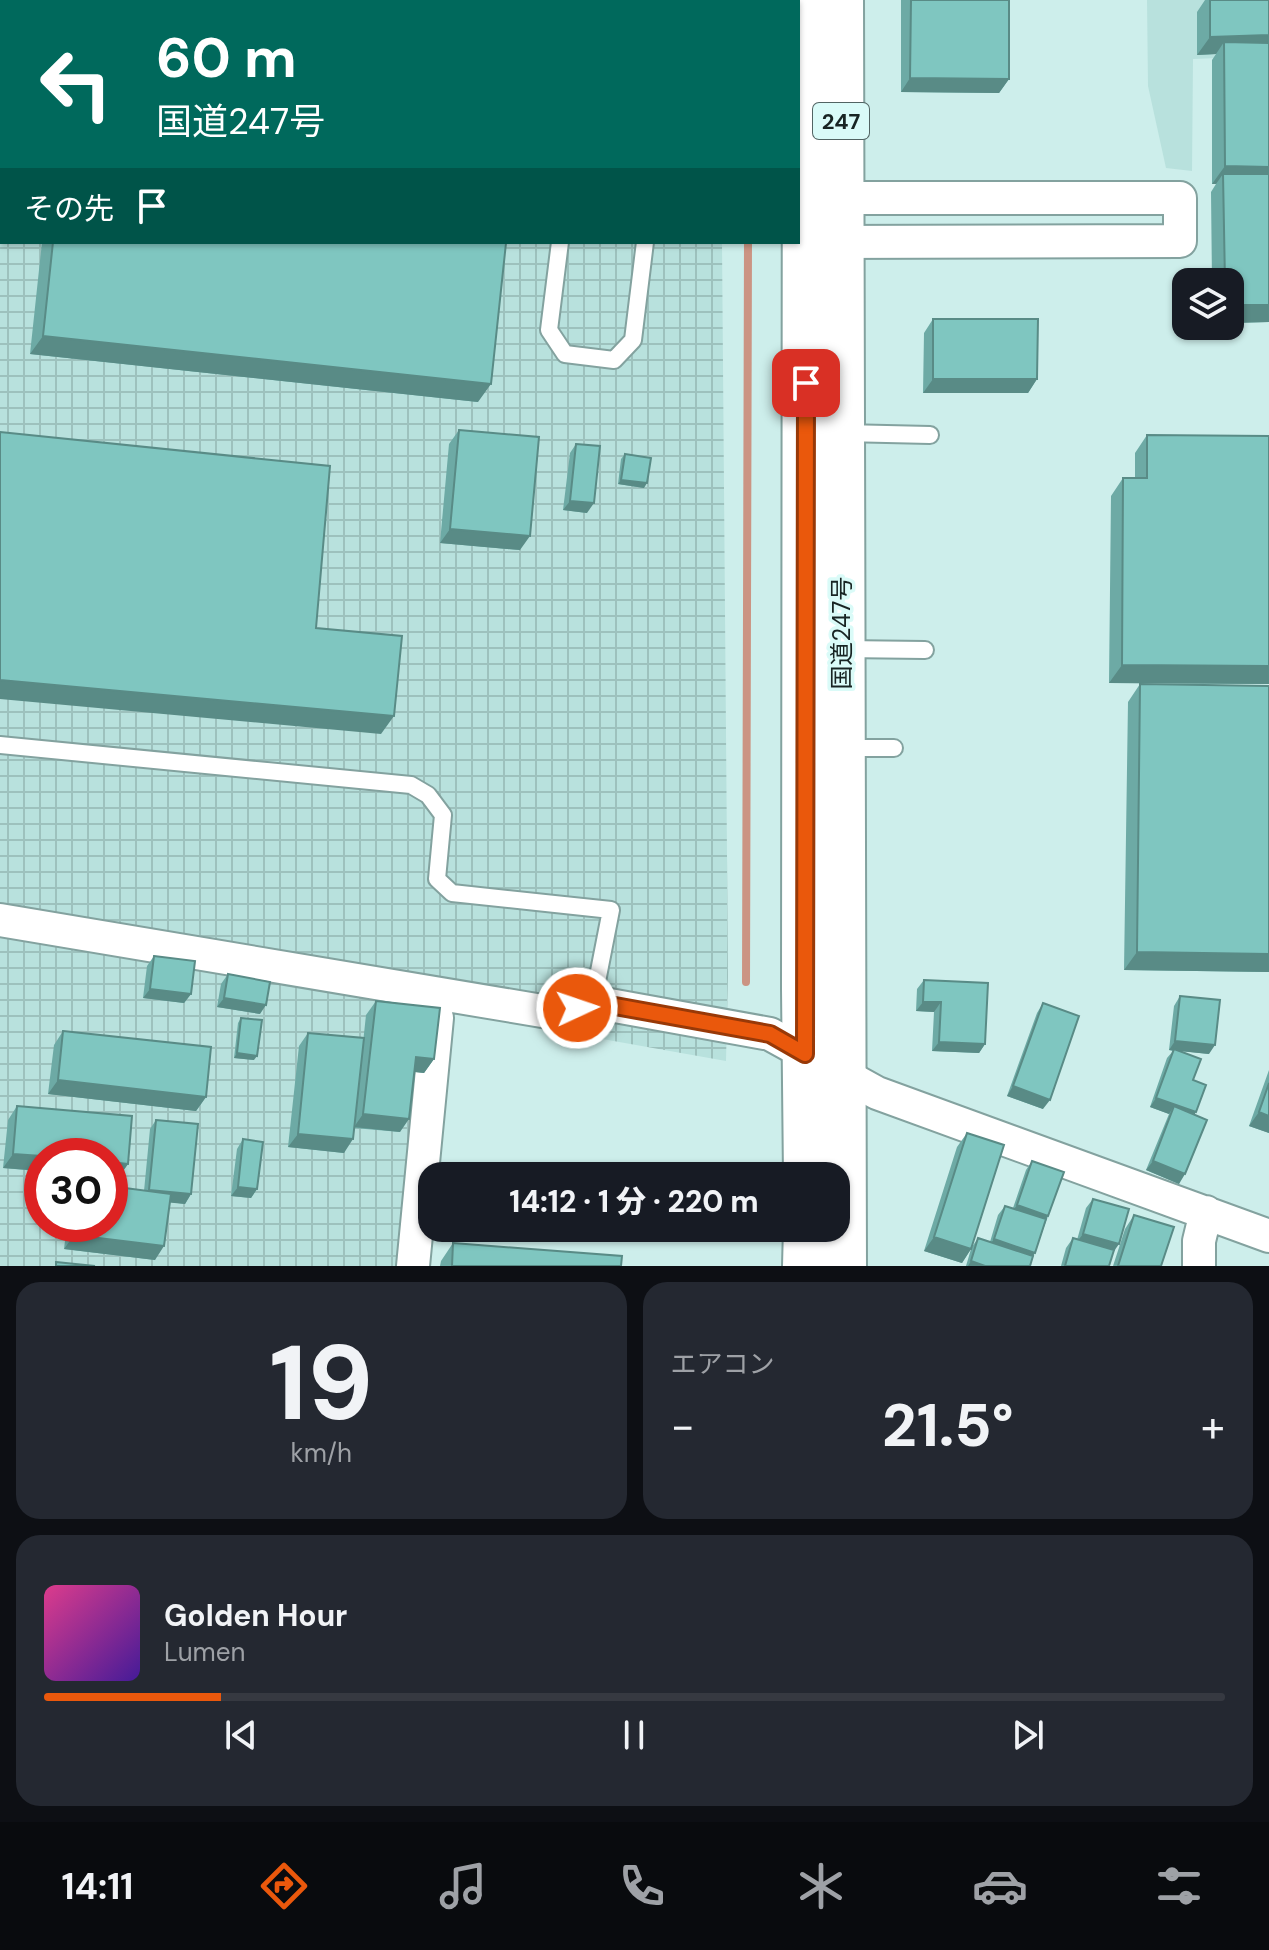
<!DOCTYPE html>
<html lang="ja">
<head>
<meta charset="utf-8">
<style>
	:root { --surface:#171b24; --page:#242831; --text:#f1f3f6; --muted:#9ea1a6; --line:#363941; --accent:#ea580c }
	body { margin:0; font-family:"DM Sans","Noto Sans JP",sans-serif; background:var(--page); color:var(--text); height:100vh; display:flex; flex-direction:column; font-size:30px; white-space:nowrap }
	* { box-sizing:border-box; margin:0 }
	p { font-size:26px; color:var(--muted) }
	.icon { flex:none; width:44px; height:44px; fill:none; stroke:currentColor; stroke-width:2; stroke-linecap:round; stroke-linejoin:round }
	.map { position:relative; height:1266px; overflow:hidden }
	.details { display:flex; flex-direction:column; gap:16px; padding:16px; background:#0d0f14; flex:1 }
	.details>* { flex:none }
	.top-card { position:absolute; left:0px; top:0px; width:800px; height:244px; box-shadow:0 2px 6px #0004; background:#00695c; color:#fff; overflow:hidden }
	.controls { position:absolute; left:1172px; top:268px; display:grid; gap:16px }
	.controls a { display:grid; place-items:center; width:72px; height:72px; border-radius:16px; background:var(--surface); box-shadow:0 2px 6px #0004; font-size:40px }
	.speed { position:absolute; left:24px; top:1138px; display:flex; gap:16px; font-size:40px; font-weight:700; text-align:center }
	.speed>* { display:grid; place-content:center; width:104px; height:104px; border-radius:50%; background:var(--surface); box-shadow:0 2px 6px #0004; line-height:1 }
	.speed .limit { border:12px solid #d22; background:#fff; color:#111 }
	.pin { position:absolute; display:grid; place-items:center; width:68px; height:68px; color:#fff; margin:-34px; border-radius:16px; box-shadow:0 4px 12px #0006 }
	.me { position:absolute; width:88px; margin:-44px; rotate:87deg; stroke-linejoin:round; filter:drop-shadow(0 0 6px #0008) }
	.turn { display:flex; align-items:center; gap:28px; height:168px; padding:0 24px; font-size:36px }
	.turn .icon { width:104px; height:104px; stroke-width:2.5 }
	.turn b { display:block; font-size:56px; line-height:68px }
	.then { display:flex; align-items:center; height:76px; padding:0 24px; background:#0003; gap:16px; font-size:30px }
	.big { font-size:60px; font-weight:800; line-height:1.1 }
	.details .card { flex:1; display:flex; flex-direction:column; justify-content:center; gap:12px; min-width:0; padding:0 28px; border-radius:24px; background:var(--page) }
	.details .dial { align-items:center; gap:0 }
	.dial b { font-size:104px; line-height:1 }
	.song { display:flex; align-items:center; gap:24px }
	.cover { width:96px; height:96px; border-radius:12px; background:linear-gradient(135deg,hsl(330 70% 55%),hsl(260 70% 35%)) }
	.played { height:8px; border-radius:4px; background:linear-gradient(90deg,var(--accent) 15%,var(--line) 15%) }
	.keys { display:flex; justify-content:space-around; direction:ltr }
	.heat { display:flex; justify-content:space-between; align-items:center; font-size:44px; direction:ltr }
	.details .tiles { flex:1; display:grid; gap:16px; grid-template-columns:1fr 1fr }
	.card:last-child { grid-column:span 2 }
	.trip { position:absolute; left:418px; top:1162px; width:432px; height:80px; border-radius:24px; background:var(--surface); box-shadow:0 2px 6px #0004; font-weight:800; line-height:80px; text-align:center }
	.tab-bar { display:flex; height:128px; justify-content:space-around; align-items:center; background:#090b0e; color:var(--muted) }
	.tab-bar .icon { width:56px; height:56px }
	.tab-bar .active { color:var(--accent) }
	.tab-bar b { font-size:36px; color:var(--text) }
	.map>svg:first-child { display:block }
	.built { fill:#b8e1dd }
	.industrial { fill:url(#industrial-grid); fill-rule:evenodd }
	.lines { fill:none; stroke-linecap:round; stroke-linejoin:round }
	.stream { stroke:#cb9483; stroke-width:8 }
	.service-casing { stroke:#83a29f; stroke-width:20 }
	.minor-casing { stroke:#83a29f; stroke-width:36 }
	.trunk-casing { stroke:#83a29f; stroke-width:48 }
	.service { stroke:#fff; stroke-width:16 }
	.minor { stroke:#fff; stroke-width:32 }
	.trunk { stroke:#fff; stroke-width:44 }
	.wall { fill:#6daaa5 }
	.shaded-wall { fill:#598b86 }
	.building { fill:#7fc6c0; stroke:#598b86; stroke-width:2 }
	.route-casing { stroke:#983908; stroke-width:20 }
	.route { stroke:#ea580c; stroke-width:14 }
	.labels { text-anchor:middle; stroke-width:7; stroke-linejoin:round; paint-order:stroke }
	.shield { fill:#dafbf8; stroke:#526463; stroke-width:2 }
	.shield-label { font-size:22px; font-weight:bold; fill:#182423 }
	.street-label { font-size:24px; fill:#182423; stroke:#dafbf8 }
</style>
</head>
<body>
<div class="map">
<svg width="1269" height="1266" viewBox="0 0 1269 1266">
	<defs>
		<pattern id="industrial-grid" width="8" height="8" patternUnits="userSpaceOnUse" patternTransform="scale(2)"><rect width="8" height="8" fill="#b8e1dd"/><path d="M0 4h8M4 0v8" fill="none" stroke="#9dc1bd"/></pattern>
	</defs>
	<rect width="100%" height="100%" fill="#cdeeeb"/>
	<path class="built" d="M 1147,0 L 1269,0 L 1269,56 L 1193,59 L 1192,171 L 1166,168 L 1148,86 Z"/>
	<path class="industrial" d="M 0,0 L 723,0 L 2,2 L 2,242 L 722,242 L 728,977 L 726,1061 L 445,1011 L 421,1266 L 0,1266 ZM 42,1156 L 110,1156 L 110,1224 L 42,1224 Z"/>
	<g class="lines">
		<path class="stream" d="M 748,0 L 748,2
			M 746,982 L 748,242"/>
		<defs>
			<path id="service" d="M 0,158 L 2,158
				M 560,242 L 549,330 L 565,354 L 614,360 L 633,340 L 645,242
				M 843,433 L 930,435
				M 843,649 L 925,650
				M 0,745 L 411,785 L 428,795 L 443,815 L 437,879 L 452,893 L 611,910 L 593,1002
				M 844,748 L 894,748"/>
			<path id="minor" d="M 820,242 L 1180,241 L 1180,198 L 821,198
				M 0,920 L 560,1014 L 593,1002 L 770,1034 L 877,1093 L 1269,1236
				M 413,1266 L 437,1018
				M 1199,1266 L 1199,1241 L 1206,1212"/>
			<path id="trunk" d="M 805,0 L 804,989 L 806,1176
				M 841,0 L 844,1266
				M 805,1266 L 806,1228"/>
		</defs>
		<use href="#service" class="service-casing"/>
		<use href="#minor" class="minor-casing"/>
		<use href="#trunk" class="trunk-casing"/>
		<use href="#service" class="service"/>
		<use href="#minor" class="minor"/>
		<use href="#trunk" class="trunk"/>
	</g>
	<path class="wall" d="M 116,0 L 530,0 L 530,2 L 115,2 Z
		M 901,0 L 1009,0 L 1009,79 L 999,93 L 901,92 Z
		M 1205,0 L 1269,0 L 1269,322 L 1230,323 L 1230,282 L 1212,282 L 1211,192 L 1216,184 L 1212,184 L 1212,60 L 1216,54 L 1197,55 L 1197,12 Z
		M 42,242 L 495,242 L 478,402 L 30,354 Z
		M 933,319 L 1037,379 L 1028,393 L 923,393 L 924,333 Z
		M 459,430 L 520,550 L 440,543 L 449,444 Z
		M 1147,435 L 1269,436 L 1269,684 L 1109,683 L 1111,496 L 1123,478 L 1135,478 L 1135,453 Z
		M 576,444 L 587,513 L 563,510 L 570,453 Z
		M 625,454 L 644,488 L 618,484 L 621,459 Z
		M 1140,684 L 1269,972 L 1124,970 L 1128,702 Z
		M 154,956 L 191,994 L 184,1003 L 143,998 L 147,966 Z
		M 228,974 L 260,1014 L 217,1007 L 221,984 Z
		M 924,980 L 985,1044 L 979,1053 L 932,1051 L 934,1012 L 916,1011 L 917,989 Z
		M 1180,996 L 1209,1054 L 1181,1051 L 1193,1080 L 1195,1114 L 1179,1184 L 1146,1170 L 1169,1114 L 1150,1107 L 1167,1058 L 1173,1051 L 1169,1050 L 1174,1006 Z
		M 376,1001 L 434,1059 L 424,1073 L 415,1072 L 400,1132 L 354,1128 L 344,1153 L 288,1147 L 299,1046 L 308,1033 L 363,1043 L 366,1015 Z
		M 1043,1003 L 1043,1109 L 1007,1096 L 1037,1013 Z
		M 241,1018 L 254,1060 L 234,1058 L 238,1023 Z
		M 63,1031 L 206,1097 L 196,1111 L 48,1094 L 54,1045 Z
		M 1269,1070 L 1269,1133 L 1249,1126 Z
		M 17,1106 L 128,1164 L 118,1178 L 3,1168 L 8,1120 Z
		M 156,1120 L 191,1194 L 185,1204 L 170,1202 L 155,1260 L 64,1249 L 67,1224 L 110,1224 L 144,1191 L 150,1129 Z
		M 967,1133 L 972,1247 L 978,1238 L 990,1242 L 998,1215 L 1005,1206 L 1013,1208 L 1026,1170 L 1032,1161 L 1048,1216 L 1030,1266 L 966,1266 L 971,1249 L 962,1263 L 924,1251 L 957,1147 Z
		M 243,1139 L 257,1189 L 251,1198 L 231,1196 L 237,1149 Z
		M 1093,1199 L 1113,1252 L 1109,1266 L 1061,1266 L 1066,1248 L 1073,1238 L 1077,1240 L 1086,1208 Z
		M 1134,1215 L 1161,1266 L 1113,1266 L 1125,1229 Z
		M 453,1243 L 621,1266 L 440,1266 L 441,1261 Z"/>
	<path class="shaded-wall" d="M 0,18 L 2,19 L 2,33 L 0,33 Z
		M 1269,35 L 1269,52 L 1224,42 L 1216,54 L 1197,55 L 1210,37 Z
		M 910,78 L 1009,79 L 999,93 L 901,92 Z
		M 1225,166 L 1269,167 L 1269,185 L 1223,174 L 1216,184 L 1212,184 Z
		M 1230,305 L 1269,305 L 1269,322 L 1230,323 Z
		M 43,336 L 491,384 L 478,402 L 30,354 Z
		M 933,379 L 1037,379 L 1028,393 L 923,393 Z
		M 621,480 L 647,483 L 644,488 L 618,484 Z
		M 570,501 L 594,503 L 587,513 L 563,510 Z
		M 450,529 L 530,536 L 520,550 L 440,543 Z
		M 1122,665 L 1269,666 L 1269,684 L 1109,683 Z
		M 0,680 L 394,716 L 381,734 L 0,699 Z
		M 1137,952 L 1269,954 L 1269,972 L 1124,970 Z
		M 150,989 L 191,994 L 184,1003 L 143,998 Z
		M 224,998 L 266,1005 L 260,1014 L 217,1007 Z
		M 923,1002 L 941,1002 L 934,1012 L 916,1011 Z
		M 1175,1041 L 1215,1045 L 1209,1054 L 1169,1050 Z
		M 939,1042 L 985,1044 L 979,1053 L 932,1051 Z
		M 237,1053 L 257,1056 L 254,1060 L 234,1058 Z
		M 416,1057 L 434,1059 L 424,1073 L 406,1071 Z
		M 58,1080 L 206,1097 L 196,1111 L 48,1094 Z
		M 1013,1086 L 1050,1100 L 1043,1109 L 1007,1096 Z
		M 1156,1098 L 1196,1112 L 1190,1122 L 1174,1106 L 1169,1114 L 1150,1107 Z
		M 1259,1112 L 1269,1116 L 1269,1133 L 1249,1126 Z
		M 363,1114 L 409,1119 L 400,1132 L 354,1127 Z
		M 298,1134 L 353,1139 L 344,1153 L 288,1147 Z
		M 13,1154 L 42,1156 L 42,1171 L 3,1168 Z
		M 1153,1161 L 1185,1174 L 1179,1184 L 1146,1170 Z
		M 110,1162 L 128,1164 L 118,1178 L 110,1177 Z
		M 238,1187 L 257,1189 L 251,1198 L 231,1196 Z
		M 149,1190 L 191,1194 L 185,1204 L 143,1200 Z
		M 1017,1205 L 1048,1216 L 1041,1226 L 1010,1215 Z
		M 1083,1234 L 1119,1244 L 1112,1254 L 1076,1243 Z
		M 74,1235 L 164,1246 L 155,1260 L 64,1249 Z
		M 934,1237 L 971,1249 L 962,1263 L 924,1251 Z
		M 994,1239 L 1035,1253 L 1028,1262 L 987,1249 Z
		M 971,1261 L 985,1266 L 968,1266 Z"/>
	<path class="building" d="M 0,0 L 31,0 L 31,2 L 2,2 L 2,19 L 0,18 Z
		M 126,0 L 530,0 L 530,2 L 126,2 Z
		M 911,0 L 1009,0 L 1009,79 L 910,78 Z
		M 1210,0 L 1269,0 L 1269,35 L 1210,37 Z
		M 1224,42 L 1269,43 L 1269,167 L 1225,166 Z
		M 0,48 L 2,48 L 2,78 L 0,78 Z
		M 1223,174 L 1269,174 L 1269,305 L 1230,305 L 1230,282 L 1225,282 Z
		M 53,242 L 495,242 L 506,243 L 491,384 L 43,336 Z
		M 933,319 L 1038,319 L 1037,379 L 933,379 Z
		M 459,430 L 539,437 L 530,536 L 450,529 Z
		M 0,432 L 330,466 L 316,628 L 402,636 L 394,716 L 0,680 Z
		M 1147,435 L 1269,436 L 1269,666 L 1122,665 L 1123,478 L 1147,478 Z
		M 576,444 L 600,446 L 594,503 L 570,501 Z
		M 625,454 L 651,458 L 647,483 L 621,480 Z
		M 1140,684 L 1269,686 L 1269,954 L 1137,952 Z
		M 154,956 L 195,961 L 191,994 L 150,989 Z
		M 228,974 L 270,982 L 266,1005 L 224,998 Z
		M 924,980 L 988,983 L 985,1044 L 939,1042 L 941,1002 L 923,1002 Z
		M 1180,996 L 1220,1000 L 1215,1045 L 1175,1041 Z
		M 376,1001 L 440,1008 L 434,1059 L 416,1057 L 409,1119 L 363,1114 Z
		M 1043,1003 L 1079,1016 L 1050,1100 L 1013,1086 Z
		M 241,1018 L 262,1020 L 257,1056 L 237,1053 Z
		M 63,1031 L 211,1047 L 206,1097 L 58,1080 Z
		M 308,1033 L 364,1038 L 353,1139 L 298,1134 Z
		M 1174,1049 L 1201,1059 L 1193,1080 L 1206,1085 L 1196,1112 L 1156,1098 Z
		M 1269,1083 L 1269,1116 L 1259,1112 Z
		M 17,1106 L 132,1116 L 128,1164 L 110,1162 L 110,1156 L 42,1156 L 13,1154 Z
		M 1174,1106 L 1207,1120 L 1185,1174 L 1153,1161 Z
		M 156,1120 L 198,1124 L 191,1194 L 149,1190 Z
		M 967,1133 L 1004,1145 L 971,1249 L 934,1237 Z
		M 243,1139 L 263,1142 L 257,1189 L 238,1187 Z
		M 1032,1161 L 1064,1172 L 1048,1216 L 1017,1205 Z
		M 110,1186 L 171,1194 L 164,1246 L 74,1235 L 75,1224 L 110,1224 Z
		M 1093,1199 L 1129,1209 L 1119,1244 L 1083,1234 Z
		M 1005,1206 L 1046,1219 L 1035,1253 L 994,1239 Z
		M 1134,1215 L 1174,1227 L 1161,1266 L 1118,1266 Z
		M 978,1238 L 1033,1256 L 1030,1266 L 985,1266 L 971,1261 Z
		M 1073,1238 L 1114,1250 L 1109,1266 L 1065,1266 Z
		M 453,1243 L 622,1256 L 621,1266 L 452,1266 Z
		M 56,1262 L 95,1266 L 56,1266 Z"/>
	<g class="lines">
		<defs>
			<path id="route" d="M 577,1008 L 593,1002 L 770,1034 L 805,1054 L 806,383"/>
		</defs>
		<use href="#route" class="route-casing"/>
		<use href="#route" class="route"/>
	</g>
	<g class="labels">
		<rect class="shield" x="813" y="103" width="56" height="36" rx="6"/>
		<g class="shield-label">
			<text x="841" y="129">247</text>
		</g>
		<g class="street-label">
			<text transform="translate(842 633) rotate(-90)" y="8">国道247号</text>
		</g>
	</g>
</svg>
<div class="controls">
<a><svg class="icon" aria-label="layers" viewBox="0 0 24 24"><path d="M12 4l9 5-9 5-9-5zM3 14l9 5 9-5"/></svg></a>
</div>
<div class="speed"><div class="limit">30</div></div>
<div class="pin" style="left:806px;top:383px;background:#d93025"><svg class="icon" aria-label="arrive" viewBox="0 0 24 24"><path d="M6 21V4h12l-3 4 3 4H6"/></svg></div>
<svg class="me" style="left:577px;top:1008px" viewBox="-20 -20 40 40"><circle r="17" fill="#ea580c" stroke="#fff" stroke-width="3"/><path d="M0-11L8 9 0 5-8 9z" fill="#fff"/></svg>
<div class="trip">14:12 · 1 分 · 220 m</div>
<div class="top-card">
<div class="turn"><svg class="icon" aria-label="left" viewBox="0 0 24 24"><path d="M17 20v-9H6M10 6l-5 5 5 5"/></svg><div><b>60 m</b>国道247号</div></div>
<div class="then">その先<svg class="icon" aria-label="arrive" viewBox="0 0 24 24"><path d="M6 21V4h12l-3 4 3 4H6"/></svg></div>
</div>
</div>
<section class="details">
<div class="tiles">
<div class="card dial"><b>19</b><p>km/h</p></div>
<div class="card"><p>エアコン</p>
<div class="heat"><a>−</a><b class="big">21.5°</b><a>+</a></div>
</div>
<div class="card">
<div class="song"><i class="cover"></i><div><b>Golden Hour</b><p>Lumen</p></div></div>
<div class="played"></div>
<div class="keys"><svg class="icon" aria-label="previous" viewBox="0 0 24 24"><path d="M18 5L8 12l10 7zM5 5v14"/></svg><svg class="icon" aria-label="pause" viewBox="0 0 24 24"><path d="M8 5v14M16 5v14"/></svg><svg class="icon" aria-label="next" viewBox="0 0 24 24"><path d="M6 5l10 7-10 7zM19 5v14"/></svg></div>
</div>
</div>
</section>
<nav class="tab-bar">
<b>14:11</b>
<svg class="icon active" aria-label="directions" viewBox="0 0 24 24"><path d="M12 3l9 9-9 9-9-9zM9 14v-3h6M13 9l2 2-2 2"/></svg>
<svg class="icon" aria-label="music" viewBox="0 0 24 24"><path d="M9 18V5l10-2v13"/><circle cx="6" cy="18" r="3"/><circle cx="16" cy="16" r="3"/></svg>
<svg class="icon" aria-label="phone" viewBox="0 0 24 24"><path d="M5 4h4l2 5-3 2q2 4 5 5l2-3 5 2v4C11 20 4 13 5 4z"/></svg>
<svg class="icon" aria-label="climate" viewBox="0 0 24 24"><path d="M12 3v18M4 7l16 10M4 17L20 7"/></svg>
<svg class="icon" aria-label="car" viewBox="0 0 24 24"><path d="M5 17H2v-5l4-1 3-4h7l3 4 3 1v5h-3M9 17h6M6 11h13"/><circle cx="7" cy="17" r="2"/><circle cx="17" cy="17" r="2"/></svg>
<svg class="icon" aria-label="filters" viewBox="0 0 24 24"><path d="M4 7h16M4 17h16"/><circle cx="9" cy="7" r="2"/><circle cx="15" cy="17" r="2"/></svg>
</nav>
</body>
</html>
